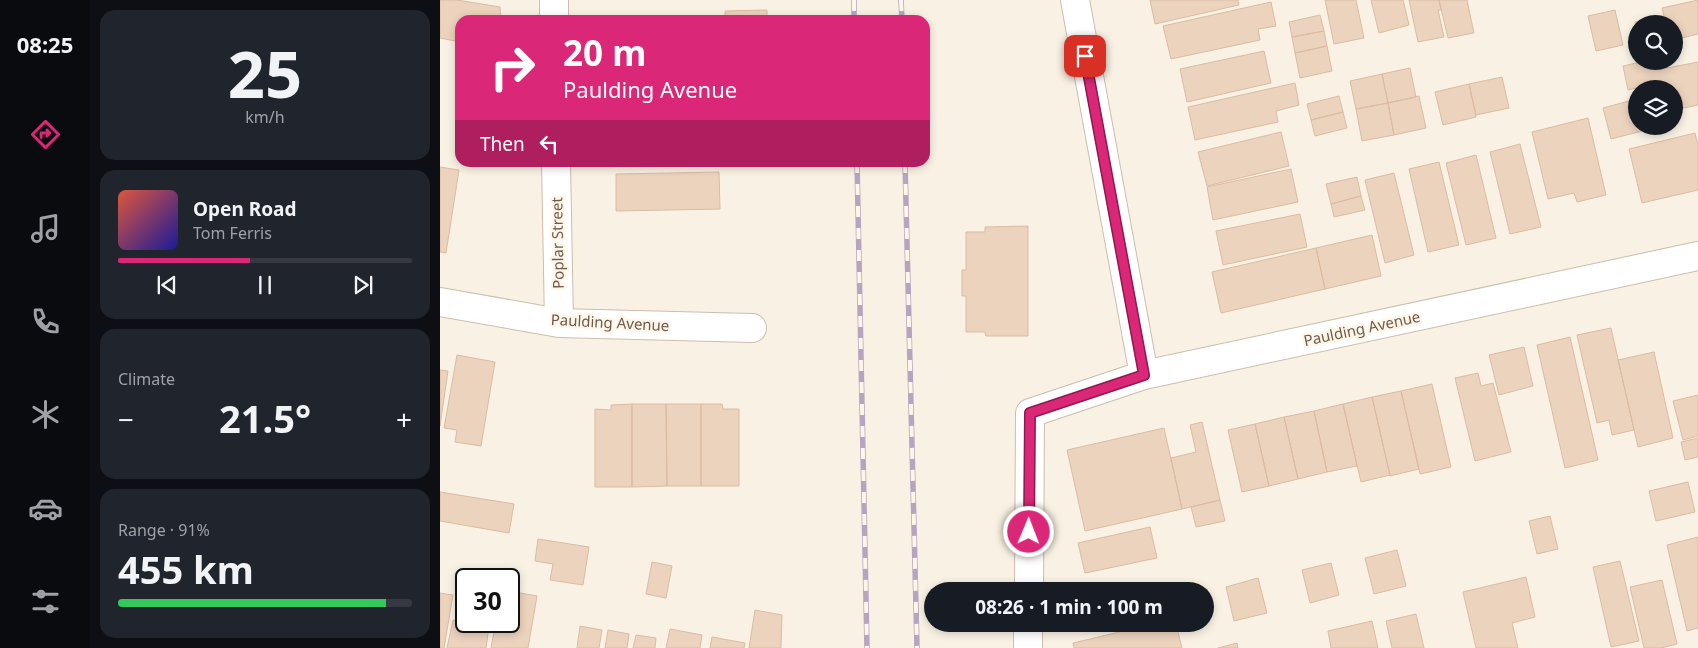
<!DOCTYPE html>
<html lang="en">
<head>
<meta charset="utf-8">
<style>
	:root { --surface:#171b24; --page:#20242c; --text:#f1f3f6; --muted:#9ea1a6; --line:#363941; --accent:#db2777 }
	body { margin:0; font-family:"Noto Sans",sans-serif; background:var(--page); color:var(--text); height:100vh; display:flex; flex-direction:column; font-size:19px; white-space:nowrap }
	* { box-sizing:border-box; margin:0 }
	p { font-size:16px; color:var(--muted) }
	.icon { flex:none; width:28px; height:28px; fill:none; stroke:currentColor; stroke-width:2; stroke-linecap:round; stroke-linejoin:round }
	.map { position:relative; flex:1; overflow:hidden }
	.side { display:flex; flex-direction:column; gap:10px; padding:10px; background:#0d0f14; width:350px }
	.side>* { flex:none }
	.top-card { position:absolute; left:15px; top:15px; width:475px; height:152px; border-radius:15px; box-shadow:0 2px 8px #0003; background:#db2777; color:#fff; overflow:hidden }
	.fabs { position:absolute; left:1188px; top:15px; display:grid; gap:10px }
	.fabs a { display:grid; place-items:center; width:55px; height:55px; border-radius:50%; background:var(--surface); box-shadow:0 2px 8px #0003; font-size:25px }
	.speed { position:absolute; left:15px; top:568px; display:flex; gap:10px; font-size:25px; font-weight:700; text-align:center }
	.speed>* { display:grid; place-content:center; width:65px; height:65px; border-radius:50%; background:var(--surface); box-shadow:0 2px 8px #0003; line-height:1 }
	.speed .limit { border:2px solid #111; border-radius:8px; background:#fff; color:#111 }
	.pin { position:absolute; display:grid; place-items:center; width:42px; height:42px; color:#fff; margin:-21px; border-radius:10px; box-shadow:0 2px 8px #0006 }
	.me { position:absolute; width:55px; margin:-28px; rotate:1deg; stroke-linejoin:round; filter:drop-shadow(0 0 4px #0008) }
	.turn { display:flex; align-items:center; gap:18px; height:105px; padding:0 25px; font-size:22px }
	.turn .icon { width:65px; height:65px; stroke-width:2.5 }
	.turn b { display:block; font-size:35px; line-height:42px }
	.then { display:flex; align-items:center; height:48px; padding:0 25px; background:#0003; gap:10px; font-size:19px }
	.big { font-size:38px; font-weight:700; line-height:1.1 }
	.side .card { flex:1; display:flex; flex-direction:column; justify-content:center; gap:8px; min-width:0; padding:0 18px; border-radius:15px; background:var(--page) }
	.side .dial { align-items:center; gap:0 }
	.dial b { font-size:65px; line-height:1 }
	.song { display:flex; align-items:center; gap:15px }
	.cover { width:60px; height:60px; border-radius:8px; background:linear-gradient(135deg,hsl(10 70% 55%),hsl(240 70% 35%)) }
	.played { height:5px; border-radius:2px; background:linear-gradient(90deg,var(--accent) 45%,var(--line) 45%) }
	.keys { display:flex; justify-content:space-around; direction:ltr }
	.heat { display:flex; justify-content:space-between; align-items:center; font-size:28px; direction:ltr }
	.charge { height:8px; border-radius:4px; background:linear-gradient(90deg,#34c759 91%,var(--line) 0) }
	.trip { position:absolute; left:484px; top:582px; width:290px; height:50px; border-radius:25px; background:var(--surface); box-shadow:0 2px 8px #0003; font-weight:700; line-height:50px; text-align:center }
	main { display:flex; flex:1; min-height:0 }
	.menu { display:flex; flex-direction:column; width:90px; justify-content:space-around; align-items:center; background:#090b0e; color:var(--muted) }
	.menu .icon { width:35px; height:35px }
	.menu .selected { color:var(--accent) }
	.menu b { font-size:22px; color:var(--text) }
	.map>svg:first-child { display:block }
	.building { fill:#ecd3be; stroke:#dcbba1 }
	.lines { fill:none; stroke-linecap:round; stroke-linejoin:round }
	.minor-casing { stroke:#ccbdae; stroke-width:30 }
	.minor { stroke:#fff; stroke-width:28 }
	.rail-casing { stroke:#b6a4c1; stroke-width:5.5 }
	.rail { stroke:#fdf6e9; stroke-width:4; stroke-dasharray:11; stroke-linecap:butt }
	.route-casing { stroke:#8e194d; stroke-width:12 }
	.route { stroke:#db2777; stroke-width:9 }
	.labels { text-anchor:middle; stroke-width:5; stroke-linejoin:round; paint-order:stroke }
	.street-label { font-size:15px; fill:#6f5b4c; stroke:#fdf6e9 }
</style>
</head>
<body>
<main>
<nav class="menu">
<b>08:25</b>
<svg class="icon selected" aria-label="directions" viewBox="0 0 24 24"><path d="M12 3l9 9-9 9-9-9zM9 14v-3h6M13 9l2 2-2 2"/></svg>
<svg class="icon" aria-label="music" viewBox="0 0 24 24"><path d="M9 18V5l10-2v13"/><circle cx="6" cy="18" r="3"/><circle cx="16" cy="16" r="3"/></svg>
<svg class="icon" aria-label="phone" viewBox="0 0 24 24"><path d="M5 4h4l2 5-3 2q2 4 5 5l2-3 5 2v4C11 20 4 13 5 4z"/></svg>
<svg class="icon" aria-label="climate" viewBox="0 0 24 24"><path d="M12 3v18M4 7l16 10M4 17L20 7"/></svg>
<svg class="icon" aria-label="car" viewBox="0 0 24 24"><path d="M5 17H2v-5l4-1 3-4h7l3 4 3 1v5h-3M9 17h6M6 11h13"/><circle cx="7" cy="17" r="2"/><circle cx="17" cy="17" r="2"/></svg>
<svg class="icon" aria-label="filters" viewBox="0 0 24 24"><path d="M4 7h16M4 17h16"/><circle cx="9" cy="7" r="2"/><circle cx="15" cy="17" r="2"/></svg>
</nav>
<section class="side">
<div class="card dial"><b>25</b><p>km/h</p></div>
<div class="card">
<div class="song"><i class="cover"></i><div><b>Open Road</b><p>Tom Ferris</p></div></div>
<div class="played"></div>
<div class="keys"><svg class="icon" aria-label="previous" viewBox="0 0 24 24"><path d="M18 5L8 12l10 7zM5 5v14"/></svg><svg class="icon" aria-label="pause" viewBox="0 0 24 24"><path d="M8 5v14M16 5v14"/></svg><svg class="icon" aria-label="next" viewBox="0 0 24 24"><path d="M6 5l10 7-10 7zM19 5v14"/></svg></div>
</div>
<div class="card"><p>Climate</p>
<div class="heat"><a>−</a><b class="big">21.5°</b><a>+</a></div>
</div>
<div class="card"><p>Range · 91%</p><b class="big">455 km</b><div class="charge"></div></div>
</section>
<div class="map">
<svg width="1258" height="648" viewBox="0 0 1258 648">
	<rect width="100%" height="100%" fill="#f9f2e4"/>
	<path class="building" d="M 0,0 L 17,0 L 60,7 L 61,20 L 20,20 L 20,42 L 0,38 Z
		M 710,0 L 798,0 L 799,5 L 715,24 Z
		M 885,0 L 916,0 L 924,38 L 894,44 Z
		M 931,0 L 963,0 L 969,25 L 939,33 Z
		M 969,0 L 999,0 L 1001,10 L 998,10 L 1004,37 L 978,42 Z
		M 999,0 L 1027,0 L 1034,33 L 1008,38 Z
		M 1258,0 L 1258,34 L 1234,40 L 1234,24 L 1196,24 L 1196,28 L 1195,22 L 1224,16 L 1222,8 Z
		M 831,2 L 836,26 L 818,29 L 820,40 L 731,59 L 723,26 Z
		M 327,10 L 327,20 L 285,20 L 285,11 Z
		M 1175,10 L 1183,45 L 1156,51 L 1148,16 Z
		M 880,15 L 884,31 L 852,37 L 849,22 Z
		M 884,31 L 887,46 L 855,53 L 852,37 Z
		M 887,46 L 892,71 L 860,78 L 855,53 Z
		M 824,51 L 831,83 L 747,102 L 740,69 Z
		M 1205,61 L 1226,61 L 1227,68 L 1258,62 L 1258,105 L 1234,110 L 1234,89 L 1218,89 L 1217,83 L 1188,90 L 1183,66 Z
		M 970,68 L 976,97 L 948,103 L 942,74 Z
		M 942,74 L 948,103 L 916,109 L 910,81 Z
		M 1062,77 L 1069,108 L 1036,115 L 1029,84 Z
		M 855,83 L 859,105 L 836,111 L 838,122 L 755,140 L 748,107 Z
		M 1029,84 L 1036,117 L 1003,125 L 995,92 Z
		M 899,96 L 903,112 L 871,120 L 867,104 Z
		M 979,96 L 986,128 L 954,135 L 948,103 Z
		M 1196,99 L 1196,126 L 1205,126 L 1206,130 L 1171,139 L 1163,108 Z
		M 948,103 L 954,135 L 922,141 L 916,109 Z
		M 903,112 L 907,128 L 875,136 L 871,120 Z
		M 1148,118 L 1166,195 L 1137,202 L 1134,193 L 1108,199 L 1092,132 Z
		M 841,132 L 849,166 L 767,186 L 758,152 Z
		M 1255,133 L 1258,146 L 1258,190 L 1202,203 L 1189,149 Z
		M 1080,144 L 1101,227 L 1070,234 L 1050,152 Z
		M 1036,155 L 1056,238 L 1026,245 L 1006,163 Z
		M 999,162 L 1019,245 L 988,252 L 969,169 Z
		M 0,167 L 19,170 L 6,253 L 0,252 Z
		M 851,169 L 858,202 L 773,220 L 767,187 Z
		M 279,172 L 280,209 L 176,211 L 176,174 Z
		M 954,173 L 974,255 L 945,263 L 925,180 Z
		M 917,177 L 921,196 L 891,204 L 886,184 Z
		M 921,196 L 925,210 L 894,217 L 891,204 Z
		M 860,214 L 867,247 L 783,265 L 776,231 Z
		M 588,226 L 588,336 L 546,336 L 545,332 L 526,332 L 526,296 L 522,296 L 522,270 L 526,270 L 526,232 L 545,232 L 545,227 Z
		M 932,235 L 941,276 L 885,289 L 876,248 Z
		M 876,248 L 885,289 L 781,313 L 772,272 Z
		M 1171,328 L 1194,430 L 1172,435 L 1169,420 L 1157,423 L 1137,335 Z
		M 1130,337 L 1158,460 L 1125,468 L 1097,345 Z
		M 1084,347 L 1093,386 L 1059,395 L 1049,355 Z
		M 1214,352 L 1233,438 L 1198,447 L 1178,360 Z
		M 17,355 L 55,362 L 41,446 L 15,442 L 17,430 L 4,428 Z
		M 0,370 L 8,371 L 0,426 Z
		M 1038,373 L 1041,386 L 1053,383 L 1071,452 L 1035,461 L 1015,378 Z
		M 992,384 L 1011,467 L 980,474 L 961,391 Z
		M 961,391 L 979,469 L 950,476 L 932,397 Z
		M 1258,395 L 1258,436 L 1243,440 L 1233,401 Z
		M 932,397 L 950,475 L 921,482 L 903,404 Z
		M 192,404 L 226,404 L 227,486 L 192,487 Z
		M 192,404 L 192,487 L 155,487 L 155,409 L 171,410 L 171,405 Z
		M 226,404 L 261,404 L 261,486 L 227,486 Z
		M 261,404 L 282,404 L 283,409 L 299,409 L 299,486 L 261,486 Z
		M 903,404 L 917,466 L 887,472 L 874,411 Z
		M 874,411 L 887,472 L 858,479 L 844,417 Z
		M 844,417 L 858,479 L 829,486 L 815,424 Z
		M 762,422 L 780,500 L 742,509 L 731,458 L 756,452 L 750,425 Z
		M 815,424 L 829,486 L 802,492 L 788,430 Z
		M 724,428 L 742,509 L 645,531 L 627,450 Z
		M 1258,438 L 1258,457 L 1245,460 L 1241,442 Z
		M 1248,482 L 1255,512 L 1216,521 L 1209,491 Z
		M 0,492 L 74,504 L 69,533 L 0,521 Z
		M 780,500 L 785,521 L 756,527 L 751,507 Z
		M 1110,516 L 1118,549 L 1097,554 L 1089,521 Z
		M 710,527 L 717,558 L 645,573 L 638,543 Z
		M 1258,537 L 1258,628 L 1247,631 L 1227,545 Z
		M 98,539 L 149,547 L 143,585 L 110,580 L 113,564 L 95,561 Z
		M 957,550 L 966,586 L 934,594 L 925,558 Z
		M 1180,561 L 1199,641 L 1171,647 L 1153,567 Z
		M 212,562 L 232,566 L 226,598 L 206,594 Z
		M 891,563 L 899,595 L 870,603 L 862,570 Z
		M 1086,577 L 1095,617 L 1072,623 L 1078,648 L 1036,648 L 1023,592 Z
		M 818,578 L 827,613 L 794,621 L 786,587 Z
		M 1222,580 L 1237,644 L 1221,648 L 1204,648 L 1190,587 Z
		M 69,591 L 97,596 L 88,648 L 51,648 L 56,621 L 69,621 Z
		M 0,593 L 13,595 L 4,648 L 0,648 Z
		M 315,610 L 342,615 L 341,648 L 309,648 Z
		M 976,614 L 984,648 L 952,648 L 946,621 Z
		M 13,620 L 49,627 L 46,648 L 7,648 Z
		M 932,621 L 938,648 L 891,648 L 888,631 Z
		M 713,624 L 736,624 L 742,648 L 634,648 L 633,643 Z
		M 140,626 L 162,630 L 159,648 L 137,648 Z
		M 230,629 L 262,635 L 260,648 L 226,648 Z
		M 168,630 L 189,634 L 187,648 L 165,648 Z
		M 196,635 L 216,638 L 215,648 L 193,648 Z
		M 272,637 L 305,643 L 304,648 L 270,648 Z
		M 797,643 L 798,648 L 778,648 Z"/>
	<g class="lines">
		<defs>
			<path id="minor" d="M 114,0 L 114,20
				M 635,0 L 704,375
				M 116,162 L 119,323
				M 0,302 L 119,323 L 312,328
				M 589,591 L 590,413 L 704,375 L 1258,256
				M 588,648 L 588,624"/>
		</defs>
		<use href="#minor" class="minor-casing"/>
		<use href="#minor" class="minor"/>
		<defs>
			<path id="rail" d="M 414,0 L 414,20
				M 461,0 L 462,20
				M 417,162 L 427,648
				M 465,162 L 477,648"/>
		</defs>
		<use href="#rail" class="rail-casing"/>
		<use href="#rail" class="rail"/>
	</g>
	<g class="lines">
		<defs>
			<path id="route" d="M 589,532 L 590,413 L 704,375 L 645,56"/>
		</defs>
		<use href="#route" class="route-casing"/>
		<use href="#route" class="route"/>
	</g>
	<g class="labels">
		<g class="street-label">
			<text transform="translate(118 243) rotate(-91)" y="5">Poplar Street</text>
			<text transform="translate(170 323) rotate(3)" y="5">Paulding Avenue</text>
			<text transform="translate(922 329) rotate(-12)" y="5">Paulding Avenue</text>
		</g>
	</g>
</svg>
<div class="fabs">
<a><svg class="icon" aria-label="search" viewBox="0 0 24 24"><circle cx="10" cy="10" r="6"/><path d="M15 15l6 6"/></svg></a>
<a><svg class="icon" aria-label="layers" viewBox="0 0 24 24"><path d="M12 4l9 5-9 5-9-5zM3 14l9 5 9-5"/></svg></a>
</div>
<div class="speed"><div class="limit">30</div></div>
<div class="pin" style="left:645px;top:56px;background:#d93025"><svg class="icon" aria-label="arrive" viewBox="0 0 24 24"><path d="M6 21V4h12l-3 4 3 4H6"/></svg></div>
<svg class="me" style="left:589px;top:532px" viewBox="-20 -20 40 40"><circle r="17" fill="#db2777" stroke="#fff" stroke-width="3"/><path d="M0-11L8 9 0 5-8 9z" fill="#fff"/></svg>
<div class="trip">08:26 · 1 min · 100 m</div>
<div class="top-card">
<div class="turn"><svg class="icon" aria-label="right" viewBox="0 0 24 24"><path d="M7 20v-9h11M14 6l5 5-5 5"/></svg><div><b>20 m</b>Paulding Avenue</div></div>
<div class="then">Then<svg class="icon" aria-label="left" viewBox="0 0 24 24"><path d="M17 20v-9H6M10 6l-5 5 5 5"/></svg></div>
</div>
</div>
</main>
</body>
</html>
